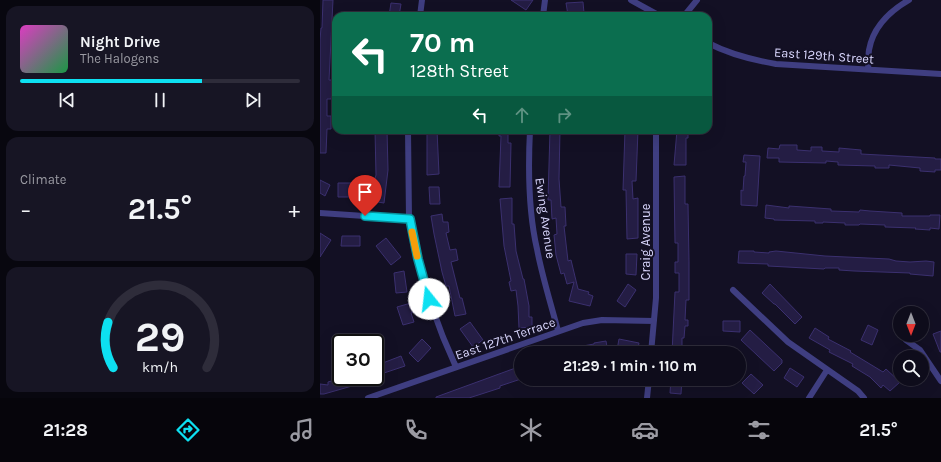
<!DOCTYPE html>
<html lang="en">
<head>
<meta charset="utf-8">
<style>
	:root { --surface:#0e0c1b; --page:#171524; --text:#f1f3f6; --muted:#9b9ba3; --line:#2e2c3a; --accent:#0de0f1 }
	body { margin:0; font-family:Karla,sans-serif; background:var(--page); color:var(--text); height:100vh; display:flex; flex-direction:column; font-size:15px; white-space:nowrap }
	* { box-sizing:border-box; margin:0 }
	p { font-size:13px; color:var(--muted) }
	.icon { flex:none; width:22px; height:22px; fill:none; stroke:currentColor; stroke-width:2; stroke-linecap:round; stroke-linejoin:round }
	.map { position:relative; flex:1; overflow:hidden }
	.drawer { display:flex; flex-direction:column; gap:6px; padding:6px; background:#08070f; width:320px }
	.drawer>* { flex:none }
	.banner { position:absolute; left:12px; top:12px; width:380px; height:122px; border-radius:12px; box-shadow:0 4px 16px #0002,0 0 0 1px var(--line); background:#0b6e4f; color:#fff; overflow:hidden }
	.needle { width:26px; rotate:180deg }
	.buttons { position:absolute; left:573px; top:306px; display:grid; gap:8px }
	.buttons a { display:grid; place-items:center; width:36px; height:36px; border-radius:50%; background:var(--surface); box-shadow:0 4px 16px #0002,0 0 0 1px var(--line); font-size:20px }
	.speed { position:absolute; left:12px; top:334px; display:flex; gap:8px; font-size:20px; font-weight:700; text-align:center }
	.speed>* { display:grid; place-content:center; width:52px; height:52px; border-radius:50%; background:var(--surface); box-shadow:0 4px 16px #0002,0 0 0 1px var(--line); line-height:1 }
	.speed .limit { border:2px solid #111; border-radius:6px; background:#fff; color:#111 }
	.pin { position:absolute; display:grid; place-items:center; width:34px; height:34px; color:#fff; margin:-41px -17px; border-radius:50% 50% 50% 0; rotate:-45deg; box-shadow:0 0 4px #0007 }
	.pin .icon { rotate:45deg }
	.me { position:absolute; width:44px; margin:-22px; rotate:344deg; stroke-linejoin:round; filter:drop-shadow(0 0 3px #0008) }
	.turn { display:flex; align-items:center; gap:14px; height:84px; padding:0 12px; font-size:18px }
	.turn .icon { width:52px; height:52px; stroke-width:2.5 }
	.turn b { display:block; font-size:28px; line-height:34px }
	.lanes { display:flex; align-items:center; height:38px; padding:0 12px; background:#0003; justify-content:center; gap:20px; direction:ltr }
	.lanes .off { opacity:.35 }
	.big { font-size:30px; font-weight:700; line-height:1.1 }
	.drawer .card { flex:1; display:flex; flex-direction:column; justify-content:center; gap:6px; min-width:0; padding:0 14px; border-radius:12px; background:var(--page) }
	.drawer .dial { align-items:center; gap:0 }
	.dial svg { height:104px; overflow:visible; fill:none; stroke:var(--line); stroke-width:7; stroke-linecap:round; text-anchor:middle }
	.dial text { fill:var(--text); stroke:none }
	.song { display:flex; align-items:center; gap:12px }
	.cover { width:48px; height:48px; border-radius:6px; background:linear-gradient(135deg,hsl(310 70% 55%),hsl(140 70% 35%)) }
	.played { height:4px; border-radius:2px; background:linear-gradient(90deg,var(--accent) 65%,var(--line) 65%) }
	.keys { display:flex; justify-content:space-around; direction:ltr }
	.heat { display:flex; justify-content:space-between; align-items:center; font-size:22px; direction:ltr }
	.trip { position:absolute; left:194px; top:346px; width:232px; height:40px; border-radius:20px; background:var(--surface); box-shadow:0 4px 16px #0002,0 0 0 1px var(--line); font-weight:700; line-height:40px; text-align:center }
	.menu { display:flex; height:64px; justify-content:space-around; align-items:center; background:#06050b; color:var(--muted) }
	.menu .icon { width:28px; height:28px }
	.menu .selected { color:var(--accent) }
	.menu b { font-size:18px; color:var(--text) }
	main { display:flex; flex:1; min-height:0 }
	.map>svg:first-child { display:block }
	.building { fill:#241d44; stroke:#3b306f }
	.lines { fill:none; stroke-linecap:round; stroke-linejoin:round }
	.street { stroke:#3f3e81; stroke-width:6 }
	.route-casing { stroke:#08929d; stroke-width:10 }
	.route { stroke:#0de0f1; stroke-width:7 }
	.slow { stroke:#f59e0b; stroke-width:7 }
	.labels { text-anchor:middle; stroke-width:4; stroke-linejoin:round; paint-order:stroke }
	.street-label { font-size:13px; fill:#d9d6fd; stroke:#131024 }
</style>
</head>
<body>
<main>
<section class="drawer">
<div class="card">
<div class="song"><i class="cover"></i><div><b>Night Drive</b><p>The Halogens</p></div></div>
<div class="played"></div>
<div class="keys"><svg class="icon" aria-label="previous" viewBox="0 0 24 24"><path d="M18 5L8 12l10 7zM5 5v14"/></svg><svg class="icon" aria-label="pause" viewBox="0 0 24 24"><path d="M8 5v14M16 5v14"/></svg><svg class="icon" aria-label="next" viewBox="0 0 24 24"><path d="M6 5l10 7-10 7zM19 5v14"/></svg></div>
</div>
<div class="card"><p>Climate</p>
<div class="heat"><a>−</a><b class="big">21.5°</b><a>+</a></div>
</div>
<div class="card dial"><svg viewBox="0 0 100 80">
<path d="M14 69A42 42 0 1 1 86 69"/>
<path d="M14 69A42 42 0 0 1 10 34" stroke="#0de0f1"/>
<text x="50" y="56" font-size="32" font-weight="700">29</text>
<text x="50" y="72" font-size="11">km/h</text>
</svg></div>
</section>
<div class="map">
<svg width="621" height="398" viewBox="0 0 621 398">
	<rect width="100%" height="100%" fill="#131024"/>
	<path class="building" d="M 3,0 L 13,0 L 9,80 L 12,80 L 12,95 L 11,99 L 7,99 L 7,116 L 11,116 L 11,129 L 7,129 L 6,153 L 0,153 L 0,40 L 1,28 L 2,28 Z
		M 191,0 L 213,0 L 206,10 Z
		M 263,2 L 264,13 L 248,15 L 246,3 Z
		M 71,3 L 81,4 L 79,16 L 69,16 Z
		M 55,130 L 67,130 L 68,170 L 64,203 L 51,201 L 52,188 L 50,188 L 51,182 L 54,182 L 56,175 Z
		M 107,130 L 117,130 L 119,174 L 107,175 Z
		M 179,130 L 188,130 L 188,143 L 191,143 L 190,187 L 179,187 L 181,136 L 179,136 Z
		M 230,130 L 240,130 L 239,179 L 241,207 L 245,207 L 246,226 L 244,226 L 248,261 L 251,260 L 258,289 L 269,292 L 268,294 L 273,296 L 270,306 L 249,301 L 254,282 L 247,284 L 244,273 L 241,274 L 236,255 L 234,235 L 237,234 L 236,218 L 232,219 L 231,200 L 228,200 Z
		M 305,130 L 318,130 L 316,181 L 312,181 L 313,199 L 318,198 L 318,238 L 307,239 L 306,190 L 303,190 Z
		M 357,130 L 368,130 L 368,138 L 366,138 L 366,165 L 354,165 Z
		M 460,145 L 477,145 L 477,150 L 491,151 L 491,147 L 502,147 L 502,151 L 519,152 L 519,148 L 541,150 L 541,154 L 615,158 L 615,159 L 621,159 L 621,170 L 615,170 L 615,172 L 600,171 L 600,168 L 569,165 L 569,168 L 555,168 L 555,166 L 518,165 L 518,162 L 506,161 L 506,163 L 459,162 L 459,158 L 447,158 L 448,148 L 459,149 Z
		M 424,155 L 440,156 L 437,206 L 421,205 L 421,190 L 423,191 L 424,176 L 425,176 L 426,162 L 423,162 Z
		M 365,176 L 365,204 L 368,204 L 369,262 L 369,300 L 366,300 L 365,320 L 368,320 L 368,326 L 365,326 L 364,338 L 362,338 L 362,353 L 352,353 L 355,292 L 359,292 L 359,273 L 355,273 L 355,262 L 358,262 L 358,243 L 355,243 L 354,177 Z
		M 0,180 L 10,185 L 5,196 L 0,193 Z
		M 18,183 L 38,183 L 37,193 L 29,193 L 29,197 L 18,197 Z
		M 109,187 L 119,187 L 120,204 L 110,204 Z
		M 192,198 L 192,224 L 194,224 L 196,251 L 203,279 L 204,279 L 209,306 L 209,317 L 212,317 L 212,327 L 199,328 L 198,306 L 196,290 L 191,291 L 189,282 L 191,281 L 184,246 L 180,199 Z
		M 446,205 L 469,208 L 469,206 L 511,209 L 511,211 L 539,212 L 540,210 L 550,211 L 582,213 L 582,216 L 610,216 L 610,215 L 620,215 L 619,229 L 610,228 L 610,230 L 595,229 L 596,228 L 565,227 L 565,225 L 540,224 L 539,225 L 525,225 L 525,223 L 503,222 L 503,223 L 495,223 L 495,221 L 454,220 L 454,219 L 445,218 Z
		M 122,214 L 123,222 L 128,222 L 129,232 L 126,233 L 130,250 L 136,249 L 138,260 L 131,262 L 140,298 L 142,298 L 146,314 L 135,316 L 129,286 L 126,286 L 122,272 L 114,234 L 111,216 Z
		M 0,233 L 11,240 L 0,257 Z
		M 22,236 L 40,236 L 40,246 L 21,246 Z
		M 66,238 L 81,257 L 71,265 L 56,246 Z
		M 419,251 L 434,251 L 434,252 L 449,253 L 449,252 L 456,251 L 505,256 L 569,259 L 576,261 L 590,262 L 606,261 L 614,262 L 613,276 L 590,274 L 590,273 L 534,271 L 519,270 L 519,268 L 505,268 L 504,269 L 448,266 L 448,264 L 418,263 Z
		M 306,254 L 317,254 L 316,275 L 306,274 Z
		M 84,271 L 87,292 L 76,293 L 74,273 Z
		M 308,284 L 316,290 L 305,307 L 297,301 Z
		M 450,284 L 482,317 L 475,324 L 455,304 L 454,304 L 442,293 Z
		M 91,303 L 94,312 L 91,313 L 94,322 L 83,325 L 77,307 Z
		M 403,321 L 420,321 L 420,332 L 403,331 Z
		M 150,322 L 163,340 L 153,347 L 140,329 Z
		M 548,325 L 558,330 L 552,345 L 541,340 Z
		M 495,328 L 509,337 L 508,339 L 531,351 L 530,352 L 563,372 L 566,369 L 580,382 L 570,391 L 563,385 L 561,388 L 550,377 L 532,366 L 533,364 L 509,352 L 510,350 L 489,338 Z
		M 430,330 L 462,360 L 462,363 L 454,371 L 421,340 Z
		M 621,331 L 621,352 L 620,352 L 613,334 Z
		M 102,339 L 111,348 L 98,362 L 89,353 Z
		M 299,339 L 319,343 L 317,353 L 297,350 Z
		M 286,341 L 288,353 L 241,353 L 241,350 L 274,344 L 274,343 Z
		M 81,356 L 85,366 L 55,376 L 55,366 Z
		M 201,366 L 201,379 L 180,386 L 180,388 L 149,398 L 116,398 L 116,397 Z
		M 470,368 L 484,377 L 477,387 L 464,378 Z
		M 431,374 L 443,385 L 434,394 L 422,383 Z
		M 24,377 L 44,377 L 45,379 L 31,383 L 32,386 L 4,394 L 0,394 L 0,384 L 8,385 L 8,382 Z
		M 351,379 L 362,379 L 361,394 L 350,393 Z"/>
	<g class="lines">
		<path class="street" d="M 311,0 L 340,16
			M 100,16 L 102,0
			M 223,16 L 225,0
			M 364,16 L 377,0
			M 388,43 C 409,54 433,60 456,64 L 621,74
			M 548,69 C 549,63 548,56 549,50 C 553,27 570,11 589,0
			M 88,130 L 89,219 L 98,259 L 109,299 L 123,337 L 136,367
			M 210,130 C 208,169 208,210 217,249 C 222,276 231,304 238,331
			M 0,213 L 89,219
			M 413,290 L 468,342 L 538,391 L 544,398
			M 586,340 L 600,350 L 621,381
			M 331,353 L 336,298 L 336,130
			M 48,398 L 263,323 L 282,320 L 334,321
			M 327,398 L 329,379
			M 489,398 L 507,370"/>
	</g>
	<g class="lines">
		<defs>
			<path id="route" d="M 45,216 L 90,219 L 98,259 L 109,299"/>
		</defs>
		<use href="#route" class="route-casing"/>
		<use href="#route" class="route"/>
		<path class="slow" d="M 92,232 L 97,256"/>
	</g>
	<g class="labels">
		<g class="street-label">
			<text transform="translate(504 55) rotate(4)" y="5">East 129th Street</text>
			<text transform="translate(226 218) rotate(82)" y="5">Ewing Avenue</text>
			<text transform="translate(325 242) rotate(-90)" y="5">Craig Avenue</text>
			<text transform="translate(185 338) rotate(-19)" y="5">East 127th Terrace</text>
		</g>
	</g>
</svg>
<div class="buttons">
<a><svg class="needle" viewBox="-14 -14 28 28"><path d="M0-13l5 13h-10z" fill="#e53935"/><path d="M0 13l5-13h-10z" fill="#9b9ba3"/></svg></a>
<a><svg class="icon" aria-label="search" viewBox="0 0 24 24"><circle cx="10" cy="10" r="6"/><path d="M15 15l6 6"/></svg></a>
</div>
<div class="speed"><div class="limit">30</div></div>
<div class="pin" style="left:45px;top:216px;background:#d93025"><svg class="icon" aria-label="arrive" viewBox="0 0 24 24"><path d="M6 21V4h12l-3 4 3 4H6"/></svg></div>
<svg class="me" style="left:109px;top:299px" viewBox="-20 -20 40 40"><circle r="19" fill="#fff"/><path d="M0-13L10 11 0 6-10 11z" fill="#0de0f1"/></svg>
<div class="trip">21:29 · 1 min · 110 m</div>
<div class="banner">
<div class="turn"><svg class="icon" aria-label="left" viewBox="0 0 24 24"><path d="M17 20v-9H6M10 6l-5 5 5 5"/></svg><div><b>70 m</b>128th Street</div></div>
<div class="lanes"><svg class="icon" aria-label="left" viewBox="0 0 24 24"><path d="M17 20v-9H6M10 6l-5 5 5 5"/></svg><svg class="icon off" aria-label="ahead" viewBox="0 0 24 24"><path d="M12 20V5M6 11l6-6 6 6"/></svg><svg class="icon off" aria-label="right" viewBox="0 0 24 24"><path d="M7 20v-9h11M14 6l5 5-5 5"/></svg></div>
</div>
</div>
</main>
<nav class="menu">
<b>21:28</b>
<svg class="icon selected" aria-label="directions" viewBox="0 0 24 24"><path d="M12 3l9 9-9 9-9-9zM9 14v-3h6M13 9l2 2-2 2"/></svg>
<svg class="icon" aria-label="music" viewBox="0 0 24 24"><path d="M9 18V5l10-2v13"/><circle cx="6" cy="18" r="3"/><circle cx="16" cy="16" r="3"/></svg>
<svg class="icon" aria-label="phone" viewBox="0 0 24 24"><path d="M5 4h4l2 5-3 2q2 4 5 5l2-3 5 2v4C11 20 4 13 5 4z"/></svg>
<svg class="icon" aria-label="climate" viewBox="0 0 24 24"><path d="M12 3v18M4 7l16 10M4 17L20 7"/></svg>
<svg class="icon" aria-label="car" viewBox="0 0 24 24"><path d="M5 17H2v-5l4-1 3-4h7l3 4 3 1v5h-3M9 17h6M6 11h13"/><circle cx="7" cy="17" r="2"/><circle cx="17" cy="17" r="2"/></svg>
<svg class="icon" aria-label="filters" viewBox="0 0 24 24"><path d="M4 7h16M4 17h16"/><circle cx="9" cy="7" r="2"/><circle cx="15" cy="17" r="2"/></svg>
<b>21.5°</b>
</nav>
</body>
</html>
